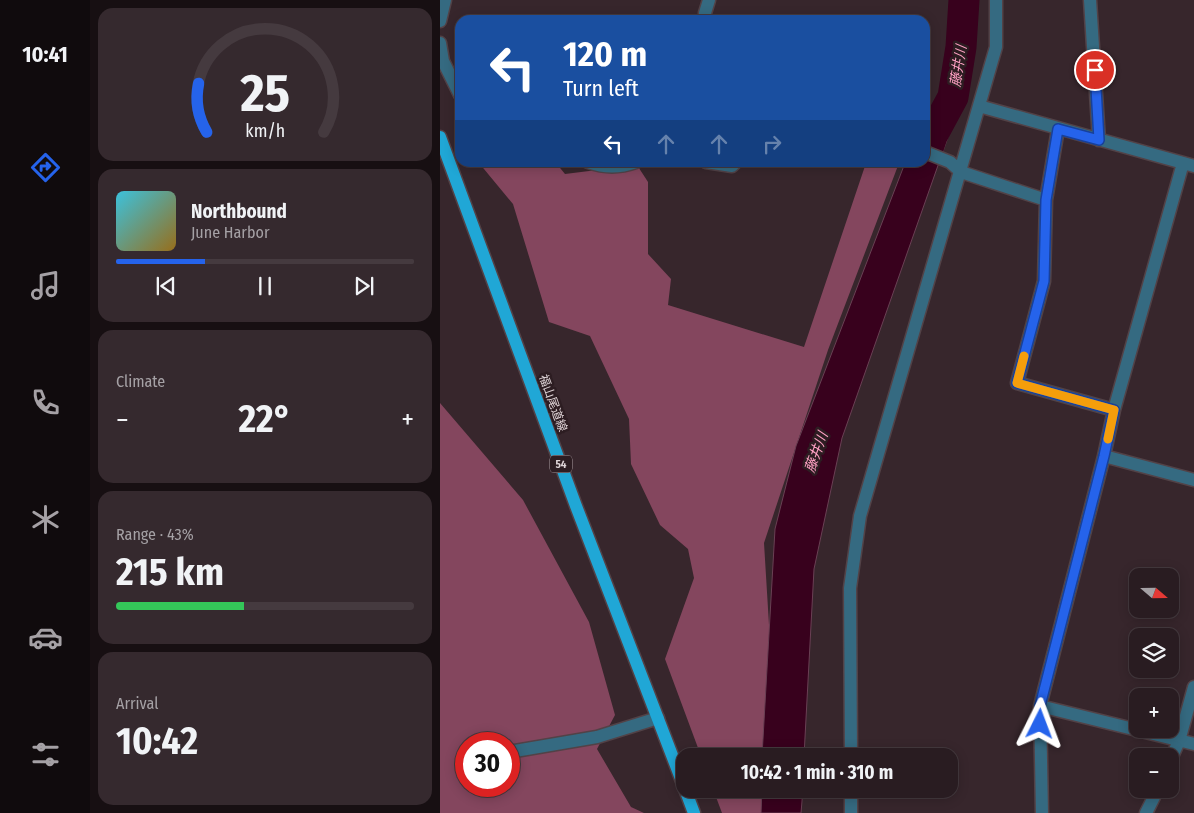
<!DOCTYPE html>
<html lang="en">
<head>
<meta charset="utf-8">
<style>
	:root { --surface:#291c21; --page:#35292e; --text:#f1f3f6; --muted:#a5a1a5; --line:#453a3f; --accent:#2563eb }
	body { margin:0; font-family:"Fira Sans Condensed","Noto Sans JP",sans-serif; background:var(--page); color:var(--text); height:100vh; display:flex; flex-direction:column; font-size:19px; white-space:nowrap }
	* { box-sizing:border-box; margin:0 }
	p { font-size:16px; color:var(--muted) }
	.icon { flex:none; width:28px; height:28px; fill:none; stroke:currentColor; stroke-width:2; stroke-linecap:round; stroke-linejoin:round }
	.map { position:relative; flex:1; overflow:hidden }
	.panel { display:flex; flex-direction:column; gap:8px; padding:8px; background:#170f12; width:350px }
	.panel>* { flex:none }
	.top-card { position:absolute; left:15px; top:15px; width:475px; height:152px; border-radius:15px; box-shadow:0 2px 12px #0003,0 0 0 1px var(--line); background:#1a4fa0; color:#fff; overflow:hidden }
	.needle { width:32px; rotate:110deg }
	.fabs { position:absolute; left:689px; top:568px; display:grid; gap:10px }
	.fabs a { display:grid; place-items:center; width:50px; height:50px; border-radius:10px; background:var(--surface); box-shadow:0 2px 12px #0003,0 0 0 1px var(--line); font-size:25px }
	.speed { position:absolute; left:15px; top:732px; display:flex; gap:10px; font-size:25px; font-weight:700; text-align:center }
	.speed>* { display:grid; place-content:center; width:65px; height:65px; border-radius:50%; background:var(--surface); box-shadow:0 2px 12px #0003,0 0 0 1px var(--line); line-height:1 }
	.speed .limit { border:8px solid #d22; background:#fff; color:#111 }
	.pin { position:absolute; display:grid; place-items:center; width:42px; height:42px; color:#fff; margin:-21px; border:2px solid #fff; border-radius:50%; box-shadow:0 1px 5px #0007 }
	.me { position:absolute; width:55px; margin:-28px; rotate:3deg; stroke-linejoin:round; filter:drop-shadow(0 0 4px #0008) }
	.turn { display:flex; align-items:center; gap:18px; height:105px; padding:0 25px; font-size:22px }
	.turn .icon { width:65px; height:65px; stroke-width:2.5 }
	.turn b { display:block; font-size:35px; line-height:42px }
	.lanes { display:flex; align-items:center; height:48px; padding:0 25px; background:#0003; justify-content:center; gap:25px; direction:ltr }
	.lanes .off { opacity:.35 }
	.big { font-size:38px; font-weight:700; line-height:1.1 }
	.panel .widget { flex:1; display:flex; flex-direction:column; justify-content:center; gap:8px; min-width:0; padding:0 18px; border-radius:15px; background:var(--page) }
	.panel .dial { align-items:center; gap:0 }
	.dial svg { height:130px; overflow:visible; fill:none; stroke:var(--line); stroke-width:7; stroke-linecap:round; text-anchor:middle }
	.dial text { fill:var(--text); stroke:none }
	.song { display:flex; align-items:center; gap:15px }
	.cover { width:60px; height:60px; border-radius:8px; background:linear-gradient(135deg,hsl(190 70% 55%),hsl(40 70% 35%)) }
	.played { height:5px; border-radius:2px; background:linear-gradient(90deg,var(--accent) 30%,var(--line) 30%) }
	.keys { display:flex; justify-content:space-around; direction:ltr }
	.heat { display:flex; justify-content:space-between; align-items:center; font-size:28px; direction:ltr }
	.charge { height:8px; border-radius:4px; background:linear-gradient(90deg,#34c759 43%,var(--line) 0) }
	.trip { position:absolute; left:236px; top:748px; width:282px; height:50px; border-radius:15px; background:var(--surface); box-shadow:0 2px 12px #0003,0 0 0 1px var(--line); font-weight:700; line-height:50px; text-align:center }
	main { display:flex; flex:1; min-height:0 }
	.dock { display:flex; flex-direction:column; width:90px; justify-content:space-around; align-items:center; background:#100b0d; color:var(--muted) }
	.dock .icon { width:35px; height:35px }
	.dock .on { color:var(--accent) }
	.dock b { font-size:22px; color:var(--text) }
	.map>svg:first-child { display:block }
	.forest { fill:#84465e; fill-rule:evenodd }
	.water { fill:#38011d; stroke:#6a4054 }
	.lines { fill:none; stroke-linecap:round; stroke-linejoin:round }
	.river { stroke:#38011d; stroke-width:31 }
	.minor-casing { stroke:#524247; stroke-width:15 }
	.major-casing { stroke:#524247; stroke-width:15 }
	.minor { stroke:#356a81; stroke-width:12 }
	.major { stroke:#20a7d6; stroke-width:12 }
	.route-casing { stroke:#184099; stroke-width:12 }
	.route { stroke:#2563eb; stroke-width:9 }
	.slow { stroke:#f59e0b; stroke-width:9 }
	.labels { text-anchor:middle; stroke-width:5; stroke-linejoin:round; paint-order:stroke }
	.shield { fill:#2d1d22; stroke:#a99ca0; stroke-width:1 }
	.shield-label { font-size:11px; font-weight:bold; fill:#ded3d6 }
	.street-label { font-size:12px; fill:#ded3d6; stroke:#2d1d22 }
	.water-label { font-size:14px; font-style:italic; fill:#fea0c3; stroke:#2d1d22 }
</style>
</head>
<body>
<main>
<nav class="dock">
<b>10:41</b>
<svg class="icon on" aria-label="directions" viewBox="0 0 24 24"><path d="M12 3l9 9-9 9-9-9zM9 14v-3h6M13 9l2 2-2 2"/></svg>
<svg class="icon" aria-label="music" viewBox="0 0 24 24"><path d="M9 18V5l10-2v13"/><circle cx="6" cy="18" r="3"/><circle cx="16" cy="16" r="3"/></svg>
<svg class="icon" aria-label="phone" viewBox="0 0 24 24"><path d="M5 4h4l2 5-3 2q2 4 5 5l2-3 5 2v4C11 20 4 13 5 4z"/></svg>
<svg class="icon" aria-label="climate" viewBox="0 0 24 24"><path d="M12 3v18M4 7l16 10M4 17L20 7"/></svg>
<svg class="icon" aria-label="car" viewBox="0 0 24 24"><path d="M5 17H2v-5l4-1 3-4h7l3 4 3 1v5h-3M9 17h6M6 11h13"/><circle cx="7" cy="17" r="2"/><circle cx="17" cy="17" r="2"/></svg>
<svg class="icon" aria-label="filters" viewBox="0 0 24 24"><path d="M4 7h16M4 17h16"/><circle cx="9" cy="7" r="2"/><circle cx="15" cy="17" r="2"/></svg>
</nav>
<section class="panel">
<div class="widget dial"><svg viewBox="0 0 100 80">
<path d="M14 69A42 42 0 1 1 86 69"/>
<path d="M14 69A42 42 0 0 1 9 39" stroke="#2563eb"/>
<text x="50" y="56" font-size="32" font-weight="700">25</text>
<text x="50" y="72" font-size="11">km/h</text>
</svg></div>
<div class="widget">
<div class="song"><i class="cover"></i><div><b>Northbound</b><p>June Harbor</p></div></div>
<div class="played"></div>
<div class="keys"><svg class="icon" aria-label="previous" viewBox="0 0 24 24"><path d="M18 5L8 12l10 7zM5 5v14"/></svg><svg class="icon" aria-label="pause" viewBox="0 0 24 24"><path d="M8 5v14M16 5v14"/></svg><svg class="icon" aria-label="next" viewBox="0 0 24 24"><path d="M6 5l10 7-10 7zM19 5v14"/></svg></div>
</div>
<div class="widget"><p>Climate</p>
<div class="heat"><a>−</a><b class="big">22°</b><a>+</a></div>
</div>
<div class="widget"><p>Range · 43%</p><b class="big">215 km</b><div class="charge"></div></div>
<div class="widget"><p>Arrival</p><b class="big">10:42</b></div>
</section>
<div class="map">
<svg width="754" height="813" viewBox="0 0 754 813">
	<rect width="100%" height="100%" fill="#37262c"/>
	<path class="forest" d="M 39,163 L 116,163 L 125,174 L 197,165 L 208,182 L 208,254 L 231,279 L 228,305 L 364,347 L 426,163 L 459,163 L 388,350 L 324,543 L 337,756 L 261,756 L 225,659 L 254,578 L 248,549 L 220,525 L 191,464 L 189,419 L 150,336 L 109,322 L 73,204 Z
		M 0,403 L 83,500 L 149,622 L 175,715 L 157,749 L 191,807 L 204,813 L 0,813 ZM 26,744 L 69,744 L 69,786 L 26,786 Z
		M 273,789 L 339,789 L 341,813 L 282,813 Z"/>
	<path class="water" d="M 487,107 L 514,120 L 402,438 L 374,569 L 364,756 L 322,756 L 335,529 L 356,446 L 465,163 L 485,162 L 485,111 Z
		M 322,789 L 363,789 L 361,813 L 321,813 Z"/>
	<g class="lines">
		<path class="river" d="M 486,154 L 492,136 L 513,97 L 521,47 L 524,0"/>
		<defs>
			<path id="minor" d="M 650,0 L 659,140
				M 265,20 L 265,13 L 269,0
				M 0,21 L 5,0
				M 0,43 L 3,61 L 20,95
				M 539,106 L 754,166
				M 618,129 L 606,200 L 604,281 L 577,383 L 674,410
				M 485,152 L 510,162 L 521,172 L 606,200
				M 148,162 C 165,168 179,168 196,162
				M 266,162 L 292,166 L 296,162
				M 664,456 L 754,480
				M 600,706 L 754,744
				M 69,752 L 157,737 L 218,718
				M 411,756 L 410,588 L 420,516 L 556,47 L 556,0
				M 730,761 L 739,741 L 754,687
				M 411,789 L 411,813
				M 602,813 L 600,706 L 664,456 L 674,410 L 743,163
				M 706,813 L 718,789"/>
			<path id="major" d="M 0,137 L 136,506 L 245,789
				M 245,789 L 254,813"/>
		</defs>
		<use href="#minor" class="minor-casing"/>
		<use href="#major" class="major-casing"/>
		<use href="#minor" class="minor"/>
		<use href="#major" class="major"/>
	</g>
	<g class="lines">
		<defs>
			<path id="route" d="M 600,724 L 600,706 L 664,456 L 674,410 L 577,383 L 604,281 L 606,200 L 618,129 L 659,140 L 655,70"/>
		</defs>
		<use href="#route" class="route-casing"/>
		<use href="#route" class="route"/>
		<path class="slow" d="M 584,356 L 577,383 L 674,410 L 668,439"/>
	</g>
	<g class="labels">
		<rect class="shield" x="110" y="455.5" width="22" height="17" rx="4"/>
		<g class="shield-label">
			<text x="121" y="468">54</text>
		</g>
		<g class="street-label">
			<text transform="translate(113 403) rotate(70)" y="4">福山尾道線</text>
		</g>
		<g class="water-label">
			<text transform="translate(518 66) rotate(-81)" y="5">藤井川</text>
			<text transform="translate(376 452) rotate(-70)" y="5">藤井川</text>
		</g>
	</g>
</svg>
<div class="fabs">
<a><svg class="needle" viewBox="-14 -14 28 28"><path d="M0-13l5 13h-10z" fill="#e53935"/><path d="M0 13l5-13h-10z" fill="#a5a1a5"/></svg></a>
<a><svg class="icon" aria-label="layers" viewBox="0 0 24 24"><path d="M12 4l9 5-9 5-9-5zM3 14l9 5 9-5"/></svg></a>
<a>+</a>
<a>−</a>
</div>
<div class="speed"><div class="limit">30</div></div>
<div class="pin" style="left:655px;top:70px;background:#d93025"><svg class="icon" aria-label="arrive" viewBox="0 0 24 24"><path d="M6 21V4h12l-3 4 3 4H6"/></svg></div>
<svg class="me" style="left:600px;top:724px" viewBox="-20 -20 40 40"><path d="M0-17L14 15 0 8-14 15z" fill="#2563eb" stroke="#fff" stroke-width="4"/></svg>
<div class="trip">10:42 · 1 min · 310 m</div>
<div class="top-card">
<div class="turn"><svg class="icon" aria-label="left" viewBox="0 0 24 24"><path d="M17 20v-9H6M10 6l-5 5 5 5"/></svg><div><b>120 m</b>Turn left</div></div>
<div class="lanes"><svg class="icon" aria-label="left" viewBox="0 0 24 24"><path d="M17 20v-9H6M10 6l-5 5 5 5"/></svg><svg class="icon off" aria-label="ahead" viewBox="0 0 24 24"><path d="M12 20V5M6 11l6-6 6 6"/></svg><svg class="icon off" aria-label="ahead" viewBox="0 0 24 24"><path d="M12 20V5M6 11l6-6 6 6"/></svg><svg class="icon off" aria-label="right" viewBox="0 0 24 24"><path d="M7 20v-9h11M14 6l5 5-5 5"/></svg></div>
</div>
</div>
</main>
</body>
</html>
